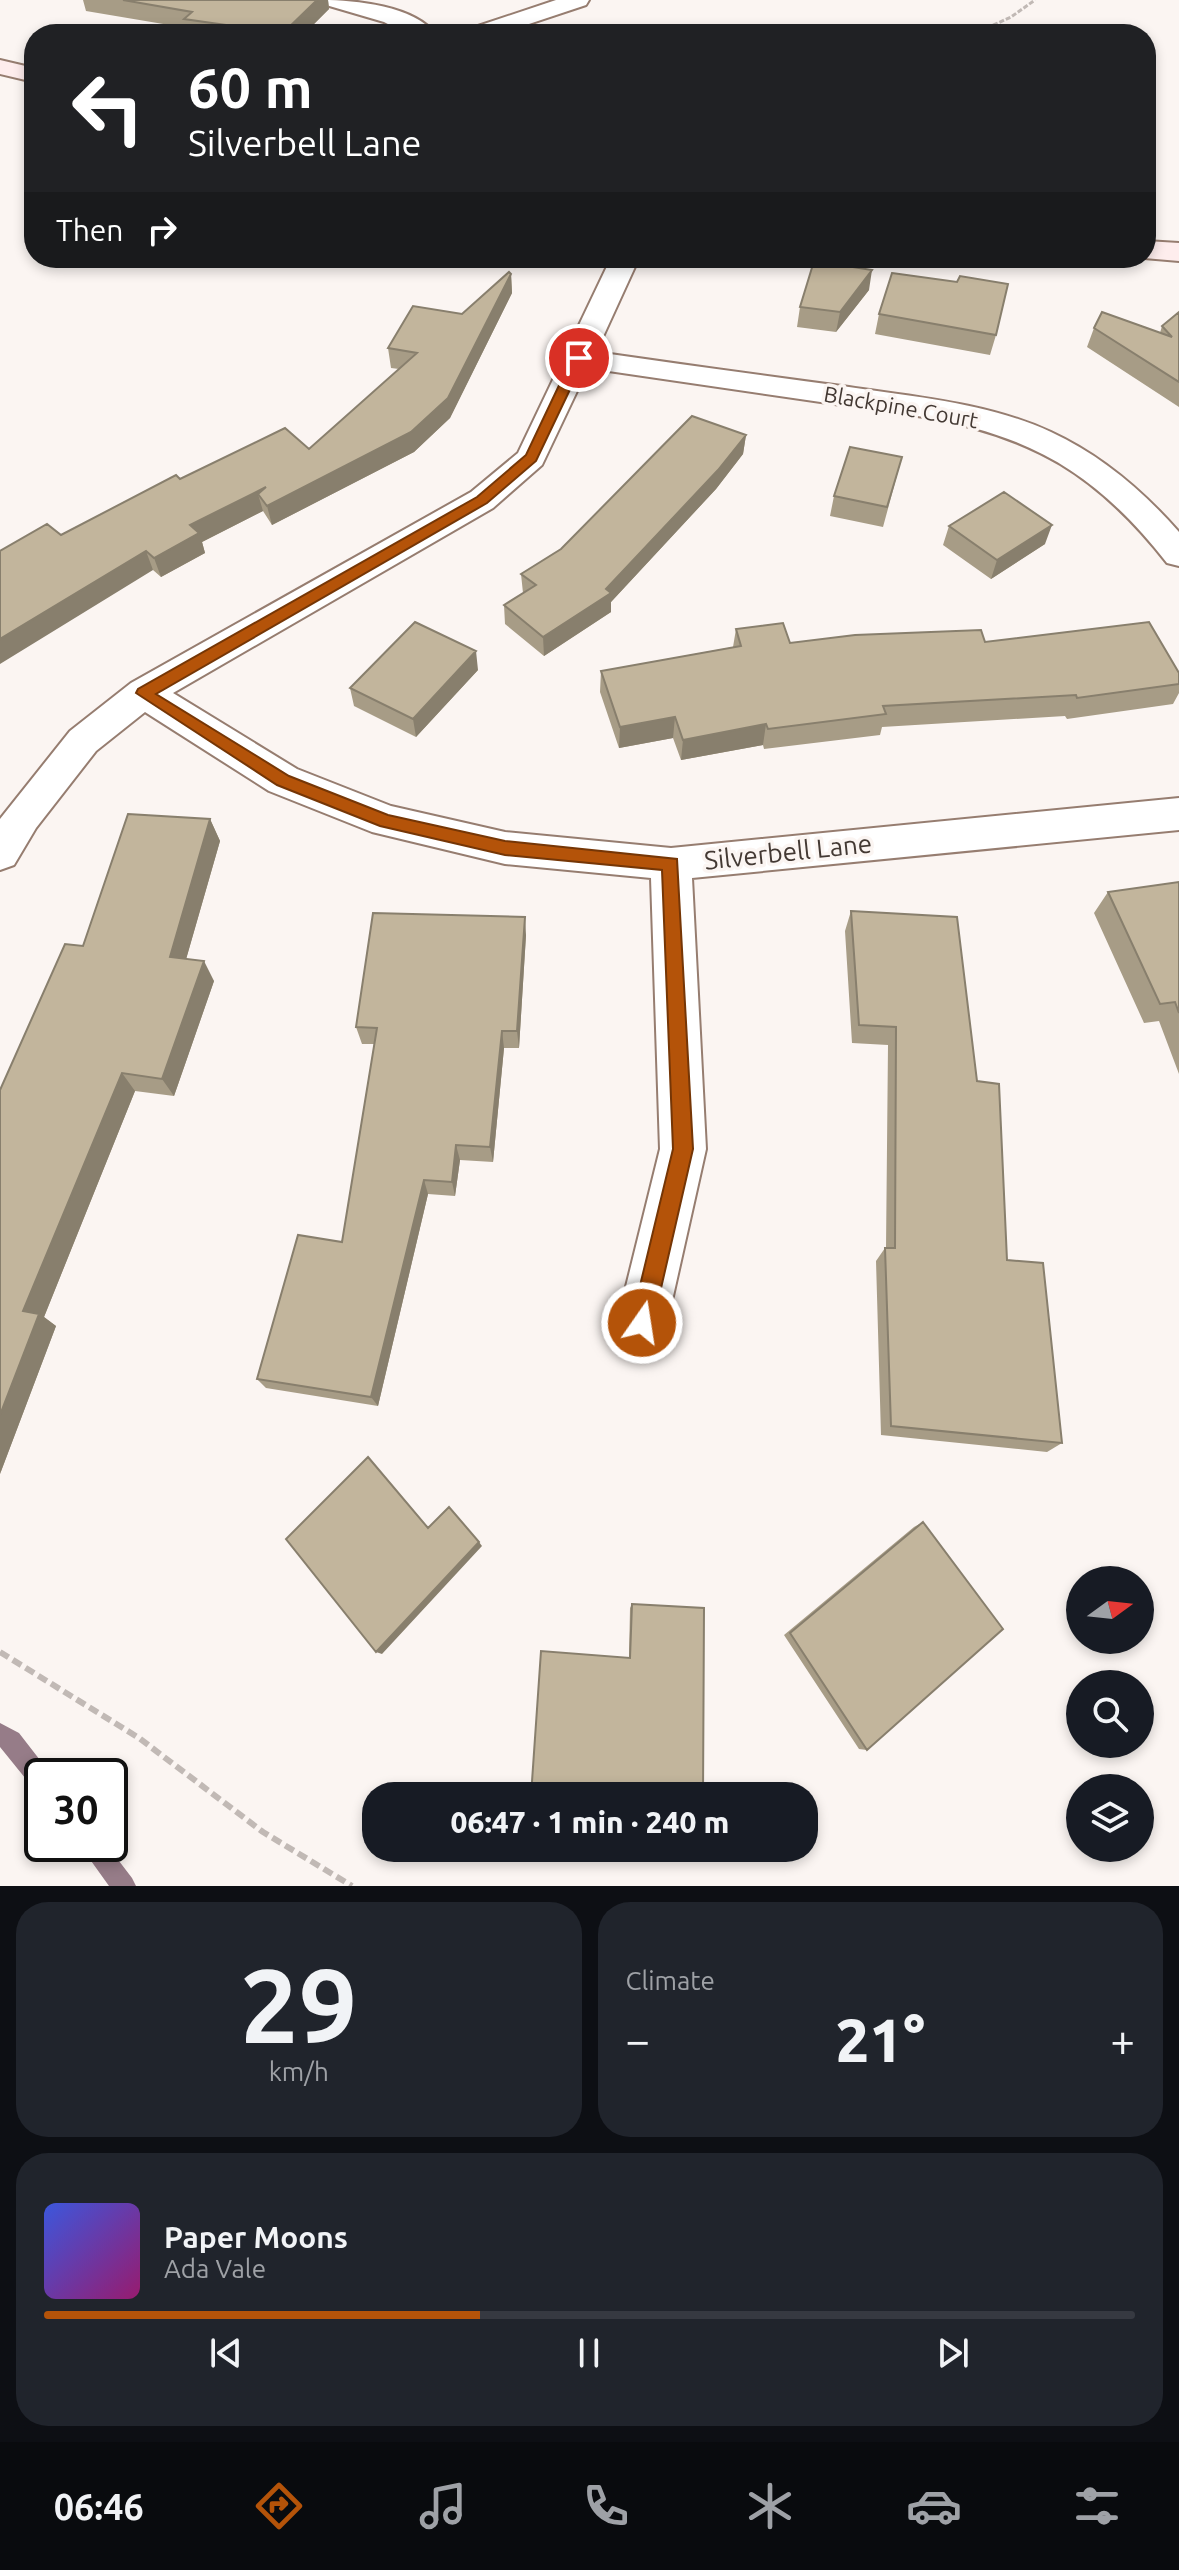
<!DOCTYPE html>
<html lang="en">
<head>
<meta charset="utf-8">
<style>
	:root { --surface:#171b24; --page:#20242c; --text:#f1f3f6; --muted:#9ea1a6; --line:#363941; --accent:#b45309 }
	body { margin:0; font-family:Ubuntu,sans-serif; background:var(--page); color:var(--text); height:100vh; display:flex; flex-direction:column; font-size:30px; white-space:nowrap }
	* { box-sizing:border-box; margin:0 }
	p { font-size:26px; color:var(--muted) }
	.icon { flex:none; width:44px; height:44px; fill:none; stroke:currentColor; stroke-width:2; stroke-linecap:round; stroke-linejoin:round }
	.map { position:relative; height:1886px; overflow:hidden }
	.drawer { display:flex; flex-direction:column; gap:16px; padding:16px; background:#0d0f14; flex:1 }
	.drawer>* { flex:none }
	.guide { position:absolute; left:24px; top:24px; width:1132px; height:244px; border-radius:32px; box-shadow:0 4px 12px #0003; background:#202124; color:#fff; overflow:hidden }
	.needle { width:52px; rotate:75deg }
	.tools { position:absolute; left:1066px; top:1566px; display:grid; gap:16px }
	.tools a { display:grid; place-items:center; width:88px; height:88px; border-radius:50%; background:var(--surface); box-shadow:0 4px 12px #0003; font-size:40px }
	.speed { position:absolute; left:24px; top:1758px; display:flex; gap:16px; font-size:40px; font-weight:700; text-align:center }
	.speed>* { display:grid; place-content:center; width:104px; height:104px; border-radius:50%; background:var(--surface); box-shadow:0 4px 12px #0003; line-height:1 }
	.speed .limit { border:4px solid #111; border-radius:12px; background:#fff; color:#111 }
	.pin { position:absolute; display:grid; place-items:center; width:68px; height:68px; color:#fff; margin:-34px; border:4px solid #fff; border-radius:50%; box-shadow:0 2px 8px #0007 }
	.me { position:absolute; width:88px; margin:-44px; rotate:13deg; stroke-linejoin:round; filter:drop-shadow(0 0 6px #0008) }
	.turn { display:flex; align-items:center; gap:28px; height:168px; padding:0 32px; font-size:36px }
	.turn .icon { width:104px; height:104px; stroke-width:2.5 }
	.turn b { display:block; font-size:56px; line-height:68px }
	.then { display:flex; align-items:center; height:76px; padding:0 32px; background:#0003; gap:16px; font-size:30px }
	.big { font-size:60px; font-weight:800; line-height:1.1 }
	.drawer .widget { flex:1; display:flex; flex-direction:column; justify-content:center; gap:12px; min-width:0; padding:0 28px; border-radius:32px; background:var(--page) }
	.drawer .dial { align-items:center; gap:0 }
	.dial b { font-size:104px; line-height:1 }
	.song { display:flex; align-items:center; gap:24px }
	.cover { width:96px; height:96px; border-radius:12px; background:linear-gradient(135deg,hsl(230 70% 55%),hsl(320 70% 35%)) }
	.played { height:8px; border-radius:4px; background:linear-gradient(90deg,var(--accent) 40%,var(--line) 40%) }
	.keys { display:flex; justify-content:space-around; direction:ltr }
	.heat { display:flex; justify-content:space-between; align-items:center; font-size:44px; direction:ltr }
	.drawer .tiles { flex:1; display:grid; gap:16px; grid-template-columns:1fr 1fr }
	.widget:last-child { grid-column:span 2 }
	.trip { position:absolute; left:362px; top:1782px; width:456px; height:80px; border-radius:32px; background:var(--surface); box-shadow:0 4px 12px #0003; font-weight:800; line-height:80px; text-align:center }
	.menu { display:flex; height:128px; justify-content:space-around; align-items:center; background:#090b0e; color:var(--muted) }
	.menu .icon { width:56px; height:56px }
	.menu .active { color:var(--accent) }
	.menu b { font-size:36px; color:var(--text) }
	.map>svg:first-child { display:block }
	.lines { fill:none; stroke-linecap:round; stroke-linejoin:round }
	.stream { fill:#967c88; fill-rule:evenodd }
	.street-casing { stroke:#967d70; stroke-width:4 }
	.secondary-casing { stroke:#967d70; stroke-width:4 }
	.path-far1 { stroke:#c1b9b5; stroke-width:3; stroke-dasharray:5 2; stroke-linecap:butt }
	.path { stroke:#c1b9b5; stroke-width:6; stroke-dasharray:10 5; stroke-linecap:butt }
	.street { fill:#fff; fill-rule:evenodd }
	.secondary { fill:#feeded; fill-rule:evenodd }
	.wall { fill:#a79c86 }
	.shaded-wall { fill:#887f6d }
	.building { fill:#c2b59c; stroke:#887f6d; stroke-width:2 }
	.route { fill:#b45309; stroke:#753606; stroke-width:2 }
	.labels { text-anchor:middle; stroke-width:7; stroke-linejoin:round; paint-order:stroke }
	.far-street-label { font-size:22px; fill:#433933; stroke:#fbf5f2 }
	.street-label { font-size:26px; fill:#433933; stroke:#fbf5f2 }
</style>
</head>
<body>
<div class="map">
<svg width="1179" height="1886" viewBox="0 0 1179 1886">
	<rect width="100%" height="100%" fill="#fbf5f2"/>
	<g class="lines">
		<path class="stream" d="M 0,1723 L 19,1733 L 50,1773 L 51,1776 L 42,1776 L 42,1792 L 34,1789 L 0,1747 Z
			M 79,1844 L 106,1844 L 132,1878 L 136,1886 L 109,1886 Z"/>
		<defs>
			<path id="street" d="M 323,0 C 355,0 415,6 435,34 L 407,34 L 384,22 L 326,5 Z
				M 556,0 L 589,0 L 586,5 L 499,34 L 466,34 L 469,29 Z
				M 611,258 L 639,258 L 596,352 C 680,364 765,376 849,387 C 916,397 988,403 1051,432 C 1101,455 1143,491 1179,532 L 1179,566 L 1167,563 C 1098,475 1033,436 924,417 L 588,368 L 542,465 L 493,508 L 173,693 L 297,769 L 391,806 L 505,832 L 671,848 L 1179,798 L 1179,830 L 692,878 L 706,1149 L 667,1323 L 660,1341 L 642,1348 L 624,1341 L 617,1323 L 660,1149 L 651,878 L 505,864 L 372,832 L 269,791 L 145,712 L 96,751 L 36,828 L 14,865 L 0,870 L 0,819 L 70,731 L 131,683 L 471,492 L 518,453 Z"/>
			<path id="secondary" d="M 0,60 L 34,68 L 34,82 L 0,74 Z
				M 1146,241 L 1179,243 L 1179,261 L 1144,258 Z"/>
		</defs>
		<use href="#street" class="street-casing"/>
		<use href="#secondary" class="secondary-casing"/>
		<path class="path-far1" d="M 974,34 L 1011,17 L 1035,0"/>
		<path class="path" d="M 0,1652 L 139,1738 L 263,1832 L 352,1886"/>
		<use href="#street" class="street"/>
		<use href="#secondary" class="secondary"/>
	</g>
	<path class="wall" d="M 83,0 L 328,0 L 329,9 L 304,34 L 188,34 L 187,28 L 86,11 Z
		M 511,274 L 512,293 L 450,418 L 414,452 L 272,525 L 263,511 L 202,542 L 205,553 L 161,577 L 153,570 L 61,535 L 180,479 L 309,449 L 399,369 L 391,368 L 388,348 L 462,314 Z
		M 957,282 L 996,335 L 990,355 L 875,334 L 879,314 Z
		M 869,290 L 836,332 L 797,327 L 800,307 Z
		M 1179,312 L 1179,407 L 1087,347 L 1094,328 L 1160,333 L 1162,326 Z
		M 746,435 L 743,454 L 716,489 L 611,602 L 611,612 L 544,656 L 505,624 L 504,605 L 523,593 L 521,574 Z
		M 902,457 L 883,527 L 830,516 L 834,496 Z
		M 949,526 L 1045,544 L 991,579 L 943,545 Z
		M 736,629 L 790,643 L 985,642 L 1179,673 L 1179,693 L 1173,704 L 1067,719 L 1065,716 L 882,727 L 880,735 L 764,749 L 763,745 L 681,760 L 673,738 L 619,748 L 600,692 L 601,671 L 733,647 Z
		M 478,670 L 416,737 L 354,706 L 350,688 Z
		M 210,819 L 220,841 L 186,959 L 214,981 L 174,1096 L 135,1091 L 44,1317 L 56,1326 L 0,1474 L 83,946 Z
		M 1179,882 L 1179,1074 L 1159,1021 L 1144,1023 L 1094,913 L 1108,892 Z
		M 851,911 L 977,1081 L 1007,1260 L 1062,1443 L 1047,1452 L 881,1435 L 876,1261 L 885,1248 L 886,1248 L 888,1045 L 852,1043 L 845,931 Z
		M 526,935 L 519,1048 L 504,1048 L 493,1162 L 460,1160 L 455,1196 L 428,1194 L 378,1406 L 266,1388 L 257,1379 L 342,1242 L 374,1044 L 362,1044 L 356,1027 Z
		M 923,1522 L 867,1750 L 859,1749 L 784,1635 L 914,1527 Z
		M 632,1604 L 703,1796 L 629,1658 L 630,1608 Z"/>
	<path class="shaded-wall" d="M 317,0 L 328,0 L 329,9 L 304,34 L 283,34 L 283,33 Z
		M 872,270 L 869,290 L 836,332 L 840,312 Z
		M 511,274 L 512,293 L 450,418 L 414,452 L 272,525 L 267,506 L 258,494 L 263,511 L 202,542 L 205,553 L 161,577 L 154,558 L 190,525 L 266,487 Z
		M 746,435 L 743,454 L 716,489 L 611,602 L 611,612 L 544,656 L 543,637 Z
		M 1052,525 L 1045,544 L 991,579 L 997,560 Z
		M 146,551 L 153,570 L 0,664 L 0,639 Z
		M 476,651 L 478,670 L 416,737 L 413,719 Z
		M 675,717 L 673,738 L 619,748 L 620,727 Z
		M 766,724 L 763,745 L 681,760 L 683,740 Z
		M 210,819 L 220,841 L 181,977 L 170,957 Z
		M 525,917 L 526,935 L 519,1048 L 517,1031 Z
		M 204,961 L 214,981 L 174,1096 L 162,1079 Z
		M 502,1031 L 504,1048 L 493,1162 L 490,1147 Z
		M 122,1073 L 135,1091 L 44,1317 L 56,1326 L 0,1474 L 0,1415 L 23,1311 Z
		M 456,1145 L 460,1160 L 455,1196 L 452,1182 Z
		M 424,1180 L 428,1194 L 378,1406 L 371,1397 Z
		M 479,1542 L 482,1546 L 382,1654 L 376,1652 Z"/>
	<path class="building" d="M 123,0 L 317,0 L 283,33 L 184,19 L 192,12 Z
		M 814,261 L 872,270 L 840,312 L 800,307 Z
		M 509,272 L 511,274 L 448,398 L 411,432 L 267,506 L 258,494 L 266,487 L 190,525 L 199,533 L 154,558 L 146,551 L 0,639 L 0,551 L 47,524 L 61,535 L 176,475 L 180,479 L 285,428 L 309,449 L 417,353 L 388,348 L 413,306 L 462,314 Z
		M 892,273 L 957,282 L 960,276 L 1008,284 L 996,335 L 879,314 Z
		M 1102,312 L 1172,337 L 1162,326 L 1179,312 L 1179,382 L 1094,328 Z
		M 692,416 L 746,435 L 718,470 L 606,589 L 611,593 L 543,637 L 504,605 L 536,585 L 521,574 L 561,549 Z
		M 850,447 L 902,457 L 887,507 L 834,496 Z
		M 1004,492 L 1052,525 L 997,560 L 949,526 Z
		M 415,622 L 476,651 L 413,719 L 350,688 Z
		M 1149,622 L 1179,673 L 1179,684 L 1077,698 L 1076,695 L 883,706 L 886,714 L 768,729 L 766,724 L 683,740 L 675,717 L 620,727 L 601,671 L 741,646 L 736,629 L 783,623 L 790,643 L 855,635 L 981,630 L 985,642 Z
		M 128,814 L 210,819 L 170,957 L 204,961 L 162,1079 L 122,1073 L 23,1311 L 39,1314 L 0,1415 L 0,1090 L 65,944 L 83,946 Z
		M 1179,882 L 1179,1013 L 1175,1002 L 1160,1004 L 1108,892 Z
		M 851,911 L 957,917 L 977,1081 L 999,1084 L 1007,1260 L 1043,1263 L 1062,1443 L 891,1426 L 885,1248 L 895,1248 L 896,1027 L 859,1025 Z
		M 373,913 L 525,917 L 517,1031 L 502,1031 L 490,1147 L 456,1145 L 452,1182 L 424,1180 L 371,1397 L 257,1379 L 298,1235 L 342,1242 L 377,1028 L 356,1027 Z
		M 368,1457 L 428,1528 L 449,1507 L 479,1542 L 376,1652 L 286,1539 Z
		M 923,1522 L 1003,1629 L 867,1750 L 790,1633 Z
		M 632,1604 L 704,1608 L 703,1796 L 531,1796 L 541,1651 L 630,1658 Z"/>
	<path class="route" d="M 579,354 L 585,358 L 536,461 L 487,503 L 156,694 L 289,776 L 388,815 L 505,841 L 677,859 L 693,1149 L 653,1323 L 650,1331 L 642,1334 L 635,1331 L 631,1323 L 673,1149 L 662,870 L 505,855 L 380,826 L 277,785 L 136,693 L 138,689 L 477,497 L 526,455 L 572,358 Z"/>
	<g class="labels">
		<g class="far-street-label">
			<text transform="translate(901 407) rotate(10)" y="8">Blackpine Court</text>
		</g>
		<g class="street-label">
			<text transform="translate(788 852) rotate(-6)" y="9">Silverbell Lane</text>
		</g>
	</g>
</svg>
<div class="tools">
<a><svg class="needle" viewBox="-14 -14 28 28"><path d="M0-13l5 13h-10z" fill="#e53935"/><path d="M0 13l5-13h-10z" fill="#9ea1a6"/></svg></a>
<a><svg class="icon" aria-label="search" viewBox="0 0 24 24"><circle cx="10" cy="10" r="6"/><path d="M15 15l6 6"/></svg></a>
<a><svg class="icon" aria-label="layers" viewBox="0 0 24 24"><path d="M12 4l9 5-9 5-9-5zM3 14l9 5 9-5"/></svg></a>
</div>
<div class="speed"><div class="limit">30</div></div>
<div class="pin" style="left:579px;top:358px;background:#d93025"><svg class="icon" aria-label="arrive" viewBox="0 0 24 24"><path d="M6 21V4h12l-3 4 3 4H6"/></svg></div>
<svg class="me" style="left:642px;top:1323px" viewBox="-20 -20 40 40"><circle r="17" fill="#b45309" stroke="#fff" stroke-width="3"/><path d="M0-11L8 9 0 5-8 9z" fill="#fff"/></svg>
<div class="trip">06:47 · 1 min · 240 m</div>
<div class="guide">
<div class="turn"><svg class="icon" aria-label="left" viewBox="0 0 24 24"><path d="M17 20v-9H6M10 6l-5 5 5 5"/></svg><div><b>60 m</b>Silverbell Lane</div></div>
<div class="then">Then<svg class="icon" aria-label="right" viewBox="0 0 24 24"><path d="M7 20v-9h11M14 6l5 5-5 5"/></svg></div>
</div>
</div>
<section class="drawer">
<div class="tiles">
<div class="widget dial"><b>29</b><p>km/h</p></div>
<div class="widget"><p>Climate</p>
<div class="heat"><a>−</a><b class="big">21°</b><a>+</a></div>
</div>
<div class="widget">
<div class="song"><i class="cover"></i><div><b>Paper Moons</b><p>Ada Vale</p></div></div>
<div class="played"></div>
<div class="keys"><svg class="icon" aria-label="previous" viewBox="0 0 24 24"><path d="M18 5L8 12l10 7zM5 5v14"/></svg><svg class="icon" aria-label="pause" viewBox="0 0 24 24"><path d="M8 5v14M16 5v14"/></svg><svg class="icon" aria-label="next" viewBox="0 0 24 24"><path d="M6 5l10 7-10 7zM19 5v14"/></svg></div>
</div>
</div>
</section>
<nav class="menu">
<b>06:46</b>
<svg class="icon active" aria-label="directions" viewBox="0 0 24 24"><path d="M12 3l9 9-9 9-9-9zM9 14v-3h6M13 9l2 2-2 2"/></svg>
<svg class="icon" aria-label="music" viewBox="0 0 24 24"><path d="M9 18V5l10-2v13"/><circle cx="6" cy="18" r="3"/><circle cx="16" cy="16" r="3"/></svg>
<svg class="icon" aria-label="phone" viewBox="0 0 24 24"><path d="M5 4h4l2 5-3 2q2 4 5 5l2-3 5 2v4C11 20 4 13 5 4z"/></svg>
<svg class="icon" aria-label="climate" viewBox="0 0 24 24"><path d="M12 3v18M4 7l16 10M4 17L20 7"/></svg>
<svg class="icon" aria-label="car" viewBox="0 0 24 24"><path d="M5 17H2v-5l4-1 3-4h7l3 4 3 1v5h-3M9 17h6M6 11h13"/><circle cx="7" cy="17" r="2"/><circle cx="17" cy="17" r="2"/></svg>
<svg class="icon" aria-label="filters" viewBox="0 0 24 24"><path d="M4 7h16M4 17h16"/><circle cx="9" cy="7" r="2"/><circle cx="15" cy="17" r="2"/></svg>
</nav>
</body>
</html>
